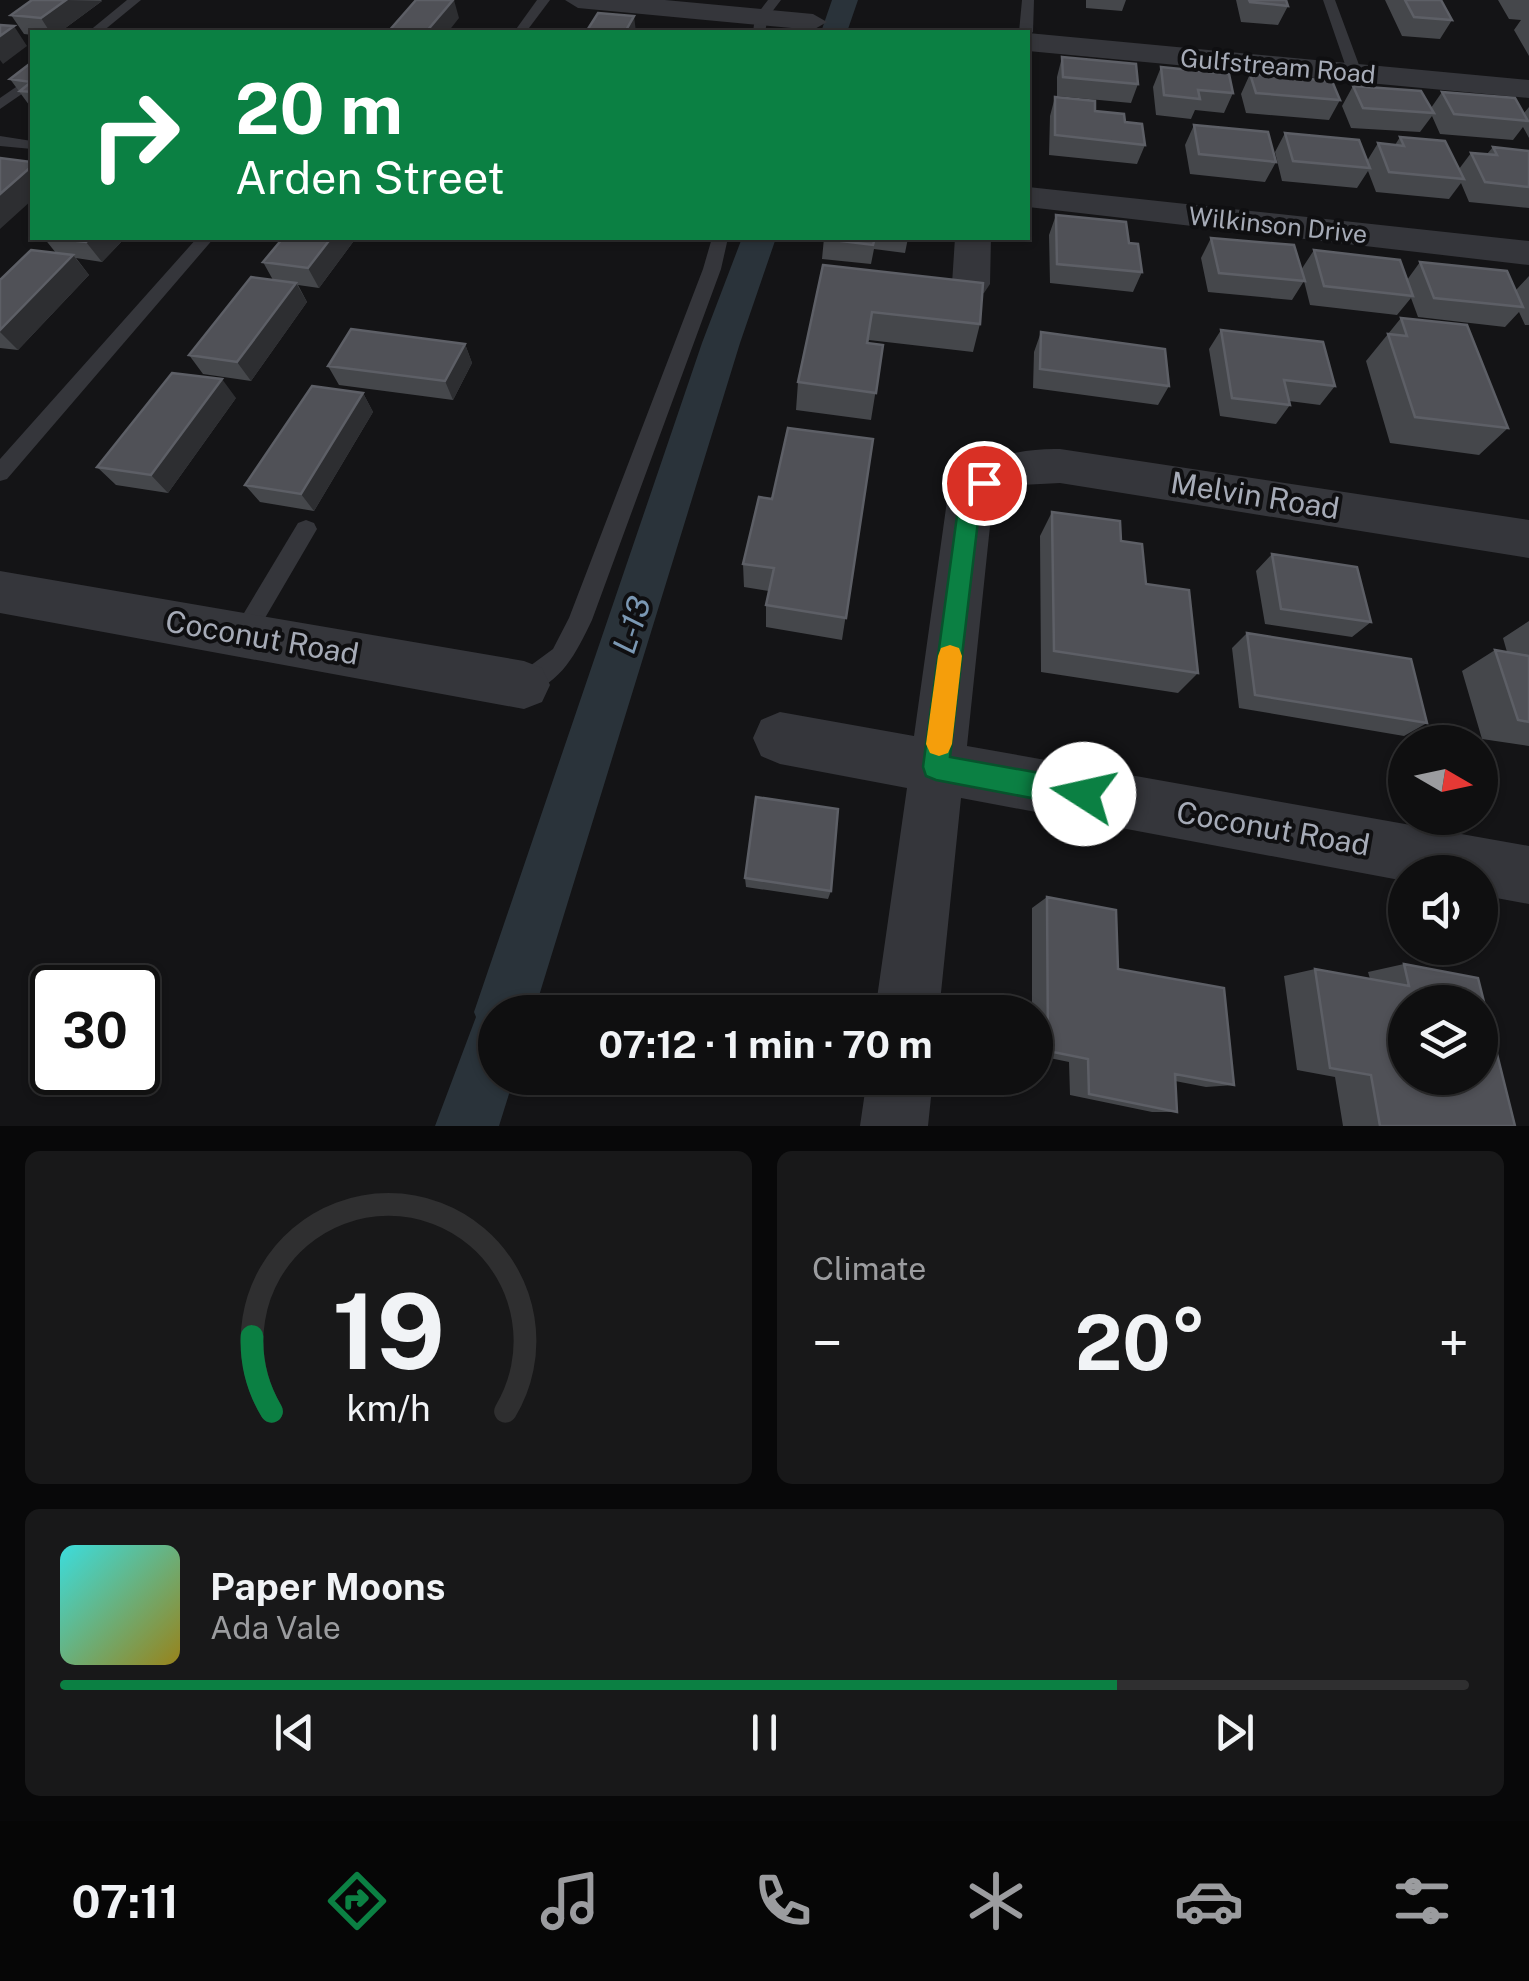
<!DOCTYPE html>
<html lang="en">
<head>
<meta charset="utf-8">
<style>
	:root { --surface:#0f0f10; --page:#181819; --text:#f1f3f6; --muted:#9b9c9f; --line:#2f2f30; --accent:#0b8043 }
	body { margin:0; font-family:"Public Sans",sans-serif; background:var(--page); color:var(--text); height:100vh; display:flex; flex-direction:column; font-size:38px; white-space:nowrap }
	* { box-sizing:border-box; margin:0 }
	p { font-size:32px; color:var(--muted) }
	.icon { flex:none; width:55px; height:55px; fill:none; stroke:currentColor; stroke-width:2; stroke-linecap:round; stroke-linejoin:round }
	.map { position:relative; height:1126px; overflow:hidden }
	.panel { display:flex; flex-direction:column; gap:25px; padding:25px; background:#080809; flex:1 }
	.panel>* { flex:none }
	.hud { position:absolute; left:30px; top:30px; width:1000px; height:210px; border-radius:0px; box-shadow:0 2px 8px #0004,0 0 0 2px var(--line); background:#0b8043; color:#fff; overflow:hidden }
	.needle { width:65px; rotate:99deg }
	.controls { position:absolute; left:1388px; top:725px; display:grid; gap:20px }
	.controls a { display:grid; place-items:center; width:110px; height:110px; border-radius:50%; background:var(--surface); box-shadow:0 2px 8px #0004,0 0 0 2px var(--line); font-size:50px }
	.speed { position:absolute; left:30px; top:965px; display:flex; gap:20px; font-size:50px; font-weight:700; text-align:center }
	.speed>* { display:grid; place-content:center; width:130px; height:130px; border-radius:50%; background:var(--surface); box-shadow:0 2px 8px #0004,0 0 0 2px var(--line); line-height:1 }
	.speed .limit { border:5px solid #111; border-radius:15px; background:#fff; color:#111 }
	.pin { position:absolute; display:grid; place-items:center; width:85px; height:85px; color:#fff; margin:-42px; border:5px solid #fff; border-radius:50%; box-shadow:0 2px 10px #0007 }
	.me { position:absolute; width:110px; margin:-55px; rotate:280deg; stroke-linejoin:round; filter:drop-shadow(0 0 8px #0008) }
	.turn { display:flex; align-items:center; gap:35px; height:210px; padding:0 40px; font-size:45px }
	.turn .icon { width:130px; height:130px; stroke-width:2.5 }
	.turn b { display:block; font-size:70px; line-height:85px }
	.big { font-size:75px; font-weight:700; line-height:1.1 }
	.panel .tile { flex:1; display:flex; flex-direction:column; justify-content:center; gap:15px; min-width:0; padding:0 35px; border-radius:15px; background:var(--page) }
	.panel .dial { align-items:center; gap:0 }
	.dial svg { height:260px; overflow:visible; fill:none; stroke:var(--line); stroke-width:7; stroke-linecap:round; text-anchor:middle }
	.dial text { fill:var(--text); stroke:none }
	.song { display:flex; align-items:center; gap:30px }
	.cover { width:120px; height:120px; border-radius:15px; background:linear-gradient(135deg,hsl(180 70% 55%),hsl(50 70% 35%)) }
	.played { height:10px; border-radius:5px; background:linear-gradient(90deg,var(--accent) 75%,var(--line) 75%) }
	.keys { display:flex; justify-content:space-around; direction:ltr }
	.heat { display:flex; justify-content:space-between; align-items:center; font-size:55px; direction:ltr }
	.panel .tiles { flex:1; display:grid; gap:25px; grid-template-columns:1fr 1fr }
	.tile:last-child { grid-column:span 2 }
	.trip { position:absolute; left:478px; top:995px; width:575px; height:100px; border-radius:50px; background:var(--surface); box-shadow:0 2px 8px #0004,0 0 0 2px var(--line); font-weight:700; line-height:100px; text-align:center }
	.dock { display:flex; height:160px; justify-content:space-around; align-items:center; background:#060606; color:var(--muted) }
	.dock .icon { width:70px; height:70px }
	.dock .on { color:var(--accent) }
	.dock b { font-size:45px; color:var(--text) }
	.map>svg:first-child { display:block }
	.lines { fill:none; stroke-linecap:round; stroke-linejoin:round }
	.canal { fill:#2a333a; fill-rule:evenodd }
	.service { fill:#35363b; fill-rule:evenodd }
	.minor { fill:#35363b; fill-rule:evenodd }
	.wall { fill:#45474b }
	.shaded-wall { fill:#2d2e31 }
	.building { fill:#505157; stroke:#5d5f66; stroke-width:2.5; fill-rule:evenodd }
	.route { fill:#0b8043; stroke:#07532c; stroke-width:2.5 }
	.slow { fill:#f59e0b }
	.labels { text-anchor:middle; stroke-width:8; stroke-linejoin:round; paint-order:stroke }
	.far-street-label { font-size:25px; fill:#a6abb7; stroke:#0f0f11 }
	.street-label { font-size:30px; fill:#a6abb7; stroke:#0f0f11 }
	.water-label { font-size:32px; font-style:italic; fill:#7b98b3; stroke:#0f0f11 }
</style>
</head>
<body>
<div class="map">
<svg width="1529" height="1126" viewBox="0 0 1529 1126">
	<rect width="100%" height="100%" fill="#141416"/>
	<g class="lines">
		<path class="canal" d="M 832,0 L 858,0 L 847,32 L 821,32 Z
			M 742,238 L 776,238 L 740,343 L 534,1012 L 495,1012 L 495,1078 L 514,1078 L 499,1126 L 435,1126 L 476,1017 L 474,1012 L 702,343 Z"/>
		<path class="service" d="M 127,0 L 141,0 L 102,32 L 88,32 Z
			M 537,0 L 550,0 L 526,32 L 514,32 Z
			M 768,0 L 781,0 L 768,17 L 765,32 L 753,32 L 755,17 Z
			M 1022,0 L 1034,0 L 1033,32 L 1028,36 L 1028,32 L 1019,32 Z
			M 1323,0 L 1335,0 L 1362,73 L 1360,76 L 1348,73 Z
			M 32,76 L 32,87 L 0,109 L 0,98 Z
			M 0,136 L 32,141 L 32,149 L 0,146 Z
			M 197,238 L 214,238 L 7,479 L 0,481 L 0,459 Z
			M 712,238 L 728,238 L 721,269 L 592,620 C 575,655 563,681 524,696 L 515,693 L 512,685 L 515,677 L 553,649 L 569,618 L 703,269 Z
			M 306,520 L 314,523 L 317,529 L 251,642 L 243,646 L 235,642 L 231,635 L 235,628 L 298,523 Z"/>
		<path class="minor" d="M 565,0 L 665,0 L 813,14 L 827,22 L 813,30 L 578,8 Z
			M 1028,33 L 1529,80 L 1529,98 L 1028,51 Z
			M 1028,187 L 1529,241 L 1529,265 L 1028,207 Z
			M 955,238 L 991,238 L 990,284 L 984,293 L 971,296 L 958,293 L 952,284 Z
			M 1060,449 L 1529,520 L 1529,558 L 1060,483 L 1021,485 L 992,507 L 967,746 L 1529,846 L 1529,904 L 1480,895 L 1480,872 L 1405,872 L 1405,881 L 961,798 L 939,1012 L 875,1012 L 907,788 L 780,764 L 761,756 L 753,738 L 761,720 L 780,712 L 914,736 L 947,501 C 969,459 1016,448 1060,449 Z
			M 0,571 L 524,661 L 542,668 L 550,685 L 542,702 L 524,709 L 0,613 Z
			M 867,1078 L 933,1078 L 928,1126 L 860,1126 Z"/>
	</g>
	<path class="wall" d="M 32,0 L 101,0 L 102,1 L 60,32 L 32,32 L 32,35 L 24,34 L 11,15 Z
		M 1086,0 L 1126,0 L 1122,11 L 1086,8 Z
		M 1236,0 L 1286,0 L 1288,6 L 1278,25 L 1241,22 Z
		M 1385,0 L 1441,0 L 1452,20 L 1440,39 L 1402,36 Z
		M 1498,0 L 1529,0 L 1529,56 L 1514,30 L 1521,20 L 1509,19 Z
		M 1062,57 L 1138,84 L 1131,103 L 1057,96 L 1057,77 Z
		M 32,62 L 32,109 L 10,79 Z
		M 1161,67 L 1233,93 L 1224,113 L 1195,110 L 1191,119 L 1156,115 L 1153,87 Z
		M 1250,74 L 1340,100 L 1329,120 L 1246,113 L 1241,94 Z
		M 1353,86 L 1431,108 L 1442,92 L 1524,113 L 1529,107 L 1529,138 L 1523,127 L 1513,140 L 1440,134 L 1432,116 L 1420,132 L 1351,128 L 1342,106 Z
		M 1055,97 L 1095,111 L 1145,145 L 1137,164 L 1049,155 L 1050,116 Z
		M 1194,125 L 1276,162 L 1265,182 L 1190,174 L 1185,145 Z
		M 1285,133 L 1367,161 L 1378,143 L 1395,145 L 1400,137 L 1459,169 L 1471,153 L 1487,154 L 1493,147 L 1529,151 L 1529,208 L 1469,202 L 1461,183 L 1449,199 L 1376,192 L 1368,171 L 1357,188 L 1282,181 L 1275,152 Z
		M 1056,215 L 1129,243 L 1142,272 L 1133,292 L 1050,283 L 1049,235 Z
		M 44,238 L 125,238 L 102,262 L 76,258 L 89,275 L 18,350 L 0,348 L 0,280 L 56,253 Z
		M 356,238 L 319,288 L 298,285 L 307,302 L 251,381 L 203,374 L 189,355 L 273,280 L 263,262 Z
		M 824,238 L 908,238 L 905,253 L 874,249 L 871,264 L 822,259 Z
		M 1211,238 L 1301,270 L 1314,250 L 1407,280 L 1420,262 L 1516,290 L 1529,276 L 1529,325 L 1525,325 L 1519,312 L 1505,327 L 1418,317 L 1411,298 L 1397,315 L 1310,305 L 1304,281 L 1292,300 L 1208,292 L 1201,258 Z
		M 823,265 L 980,324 L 973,352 L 869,340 L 868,343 L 883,345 L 871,420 L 796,410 L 798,382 Z
		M 1401,318 L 1508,428 L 1479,455 L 1390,443 L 1366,361 Z
		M 1221,330 L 1335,386 L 1320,405 L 1289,401 L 1290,405 L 1276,424 L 1220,416 L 1209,349 Z
		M 1041,332 L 1169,386 L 1158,405 L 1033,388 L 1034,352 Z
		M 465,344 L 472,363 L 453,400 L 339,385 L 328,366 Z
		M 363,393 L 373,412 L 314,511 L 260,502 L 245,485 Z
		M 236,398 L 168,493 L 116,485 L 97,467 Z
		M 873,439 L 842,640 L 766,627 L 766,605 L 769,591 L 744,587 L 743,564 L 772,499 Z
		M 1052,512 L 1121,541 L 1198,673 L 1178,693 L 1041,672 L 1040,536 Z
		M 1272,554 L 1371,622 L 1352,637 L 1265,624 L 1256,571 Z
		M 1529,621 L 1529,746 L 1482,739 L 1462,671 L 1495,650 L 1507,652 L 1503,638 Z
		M 1247,633 L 1427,723 L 1404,736 L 1239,708 L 1232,648 Z
		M 745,878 L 831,891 L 828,899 L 746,887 Z
		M 1047,897 L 1118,969 L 1234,1085 L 1206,1087 L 1175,1081 L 1177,1112 L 1152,1112 L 1070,1095 L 1069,1062 L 1035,1055 L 1035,1012 L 1032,1012 L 1032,908 Z
		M 1404,964 L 1515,1126 L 1343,1126 L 1335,1077 L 1297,1070 L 1284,976 L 1315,969 L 1370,979 L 1368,972 Z"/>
	<path class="shaded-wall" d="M 66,0 L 102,1 L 60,32 L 50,32 L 41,18 Z
		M 454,0 L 459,18 L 448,32 L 426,32 Z
		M 634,16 L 636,32 L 625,32 Z
		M 14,26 L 27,46 L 3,64 L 0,60 L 0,36 Z
		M 32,166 L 32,200 L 0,229 L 0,194 Z
		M 91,238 L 125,238 L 102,262 L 86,242 Z
		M 331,238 L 356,238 L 319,288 L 308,268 Z
		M 73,255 L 89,275 L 18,350 L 0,332 L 0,330 Z
		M 296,283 L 307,302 L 251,381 L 237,362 Z
		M 465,344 L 472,363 L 453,400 L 445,381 Z
		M 222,379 L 236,398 L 168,493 L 151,475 Z
		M 363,393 L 373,412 L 314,511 L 301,494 Z"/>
	<path class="building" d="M 32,0 L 66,0 L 41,18 L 11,15 Z
		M 416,0 L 453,0 L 426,32 L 388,32 Z
		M 1249,0 L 1286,0 L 1288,6 L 1250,2 Z
		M 1405,0 L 1441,0 L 1452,20 L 1414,17 Z
		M 598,13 L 634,16 L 625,32 L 586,32 Z
		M 0,25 L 14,26 L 0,36 Z
		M 1062,57 L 1136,64 L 1138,84 L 1063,77 Z
		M 32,62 L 32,92 L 20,91 L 31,82 L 10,79 Z
		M 1161,67 L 1229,74 L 1233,93 L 1198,90 L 1200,99 L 1164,95 Z
		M 1250,74 L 1332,81 L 1340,100 L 1256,93 Z
		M 1353,86 L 1421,91 L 1434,113 L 1363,108 Z
		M 1442,92 L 1515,98 L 1528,121 L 1454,114 Z
		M 1055,97 L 1095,101 L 1095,111 L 1124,114 L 1125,122 L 1142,124 L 1145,145 L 1055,135 Z
		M 1194,125 L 1268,132 L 1276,162 L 1199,154 Z
		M 1285,133 L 1359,140 L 1370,168 L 1293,161 Z
		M 1400,137 L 1445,141 L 1464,179 L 1389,172 L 1378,143 L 1404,146 Z
		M 1493,147 L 1529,151 L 1529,187 L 1485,182 L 1471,153 L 1497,155 Z
		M 0,158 L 32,162 L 32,166 L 0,194 Z
		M 1056,215 L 1126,222 L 1129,243 L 1138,244 L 1142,272 L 1057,264 Z
		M 51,238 L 91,238 L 86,242 Z
		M 283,238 L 331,238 L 308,268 L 263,262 Z
		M 824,238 L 875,238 L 873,245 L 824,239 Z
		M 1211,238 L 1294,245 L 1305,281 L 1219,273 Z
		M 31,250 L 73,255 L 0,330 L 0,280 Z
		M 1314,250 L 1400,260 L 1413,296 L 1324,286 Z
		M 1420,262 L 1507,271 L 1523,307 L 1434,298 Z
		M 823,265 L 983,283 L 980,324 L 872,312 L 867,343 L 883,345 L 876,393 L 798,382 Z
		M 251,277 L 296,283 L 237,362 L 189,355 Z
		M 1401,318 L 1467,325 L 1508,428 L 1415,417 L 1388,334 L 1407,336 Z
		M 351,329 L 465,344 L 445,381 L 328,366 Z
		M 1221,330 L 1323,342 L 1335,386 L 1284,380 L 1290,405 L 1232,398 Z
		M 1041,332 L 1165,349 L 1169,386 L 1040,369 Z
		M 172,373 L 222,379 L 151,475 L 97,467 Z
		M 312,386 L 363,393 L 301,494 L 245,485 Z
		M 788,428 L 873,439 L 846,618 L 766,605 L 774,568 L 743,564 L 759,497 L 772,499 Z
		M 1052,512 L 1120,521 L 1121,541 L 1142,544 L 1146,584 L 1189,590 L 1198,673 L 1054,651 Z
		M 1272,554 L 1357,567 L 1371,622 L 1281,609 Z
		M 1247,633 L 1411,659 L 1427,723 L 1255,695 Z
		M 1495,650 L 1529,656 L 1529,722 L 1518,720 Z
		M 756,797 L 838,809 L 831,891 L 745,878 Z
		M 1047,897 L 1116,910 L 1118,969 L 1224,988 L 1234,1085 L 1175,1074 L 1177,1112 L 1089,1094 L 1088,1059 L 1048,1051 Z
		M 1404,964 L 1478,978 L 1515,1126 L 1380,1126 L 1371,1075 L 1330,1068 L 1315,969 L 1409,986 ZM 1405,1002 L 1480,1002 L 1480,1078 L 1405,1078 Z"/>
	<path class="route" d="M 984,475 L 995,483 L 980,504 L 950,757 L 1084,781 L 1093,785 L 1097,794 L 1093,804 L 1084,808 L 936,780 L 926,776 L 923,767 L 959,501 L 977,477 Z"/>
	<path class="slow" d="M 950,645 L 959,648 L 962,656 L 952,744 L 948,753 L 939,756 L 930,753 L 926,744 L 938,656 L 941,648 Z"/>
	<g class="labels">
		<g class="far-street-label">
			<text transform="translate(1278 66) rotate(5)" y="9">Gulfstream Road</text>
			<text transform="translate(1278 225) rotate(6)" y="9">Wilkinson Drive</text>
		</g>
		<g class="street-label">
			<text transform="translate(1255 496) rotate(9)" y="10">Melvin Road</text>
			<text transform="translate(262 638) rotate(10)" y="10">Coconut Road</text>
			<text transform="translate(1273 829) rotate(10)" y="10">Coconut Road</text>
		</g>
		<g class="water-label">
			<text transform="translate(632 625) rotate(-72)" y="11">L-13</text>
		</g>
	</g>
</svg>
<div class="controls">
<a><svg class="needle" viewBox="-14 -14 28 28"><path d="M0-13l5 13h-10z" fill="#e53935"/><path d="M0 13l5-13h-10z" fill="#9b9c9f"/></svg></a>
<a><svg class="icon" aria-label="sound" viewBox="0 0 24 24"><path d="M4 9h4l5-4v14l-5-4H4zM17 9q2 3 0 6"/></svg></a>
<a><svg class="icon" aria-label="layers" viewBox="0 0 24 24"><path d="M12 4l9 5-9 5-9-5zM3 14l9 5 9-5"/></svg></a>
</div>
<div class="speed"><div class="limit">30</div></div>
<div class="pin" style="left:984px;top:483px;background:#d93025"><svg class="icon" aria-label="arrive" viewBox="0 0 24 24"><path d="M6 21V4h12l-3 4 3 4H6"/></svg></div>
<svg class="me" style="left:1084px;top:794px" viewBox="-20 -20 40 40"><circle r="19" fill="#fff"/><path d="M0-13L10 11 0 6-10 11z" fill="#0b8043"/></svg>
<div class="trip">07:12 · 1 min · 70 m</div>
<div class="hud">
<div class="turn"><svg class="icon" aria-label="right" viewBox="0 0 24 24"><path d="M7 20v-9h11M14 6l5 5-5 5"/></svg><div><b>20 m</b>Arden Street</div></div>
</div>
</div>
<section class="panel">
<div class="tiles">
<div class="tile dial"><svg viewBox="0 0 100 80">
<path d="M14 69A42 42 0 1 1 86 69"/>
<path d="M14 69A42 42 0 0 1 8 46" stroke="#0b8043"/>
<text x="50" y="56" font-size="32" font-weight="700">19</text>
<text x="50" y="72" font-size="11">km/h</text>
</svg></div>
<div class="tile"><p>Climate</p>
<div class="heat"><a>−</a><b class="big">20°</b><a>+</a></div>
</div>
<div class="tile">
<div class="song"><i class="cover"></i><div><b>Paper Moons</b><p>Ada Vale</p></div></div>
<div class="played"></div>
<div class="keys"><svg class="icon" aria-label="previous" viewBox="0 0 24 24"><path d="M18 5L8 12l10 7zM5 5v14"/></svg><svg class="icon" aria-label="pause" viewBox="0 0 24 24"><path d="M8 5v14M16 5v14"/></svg><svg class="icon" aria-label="next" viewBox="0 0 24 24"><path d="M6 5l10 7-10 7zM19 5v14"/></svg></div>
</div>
</div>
</section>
<nav class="dock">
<b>07:11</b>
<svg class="icon on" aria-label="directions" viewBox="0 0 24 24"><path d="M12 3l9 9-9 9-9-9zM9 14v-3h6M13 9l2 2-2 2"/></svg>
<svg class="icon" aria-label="music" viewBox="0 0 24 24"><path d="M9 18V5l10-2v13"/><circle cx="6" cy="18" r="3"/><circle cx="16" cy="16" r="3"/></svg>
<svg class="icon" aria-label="phone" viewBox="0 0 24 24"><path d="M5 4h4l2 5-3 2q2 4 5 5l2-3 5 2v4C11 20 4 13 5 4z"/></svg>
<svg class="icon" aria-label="climate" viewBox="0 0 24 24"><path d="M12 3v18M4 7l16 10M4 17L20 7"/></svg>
<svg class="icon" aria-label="car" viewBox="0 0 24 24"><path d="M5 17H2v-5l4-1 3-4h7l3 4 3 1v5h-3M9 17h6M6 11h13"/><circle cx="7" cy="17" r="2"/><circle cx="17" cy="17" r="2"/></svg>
<svg class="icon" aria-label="filters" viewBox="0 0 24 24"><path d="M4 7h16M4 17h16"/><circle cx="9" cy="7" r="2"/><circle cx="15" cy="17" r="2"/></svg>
</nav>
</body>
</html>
